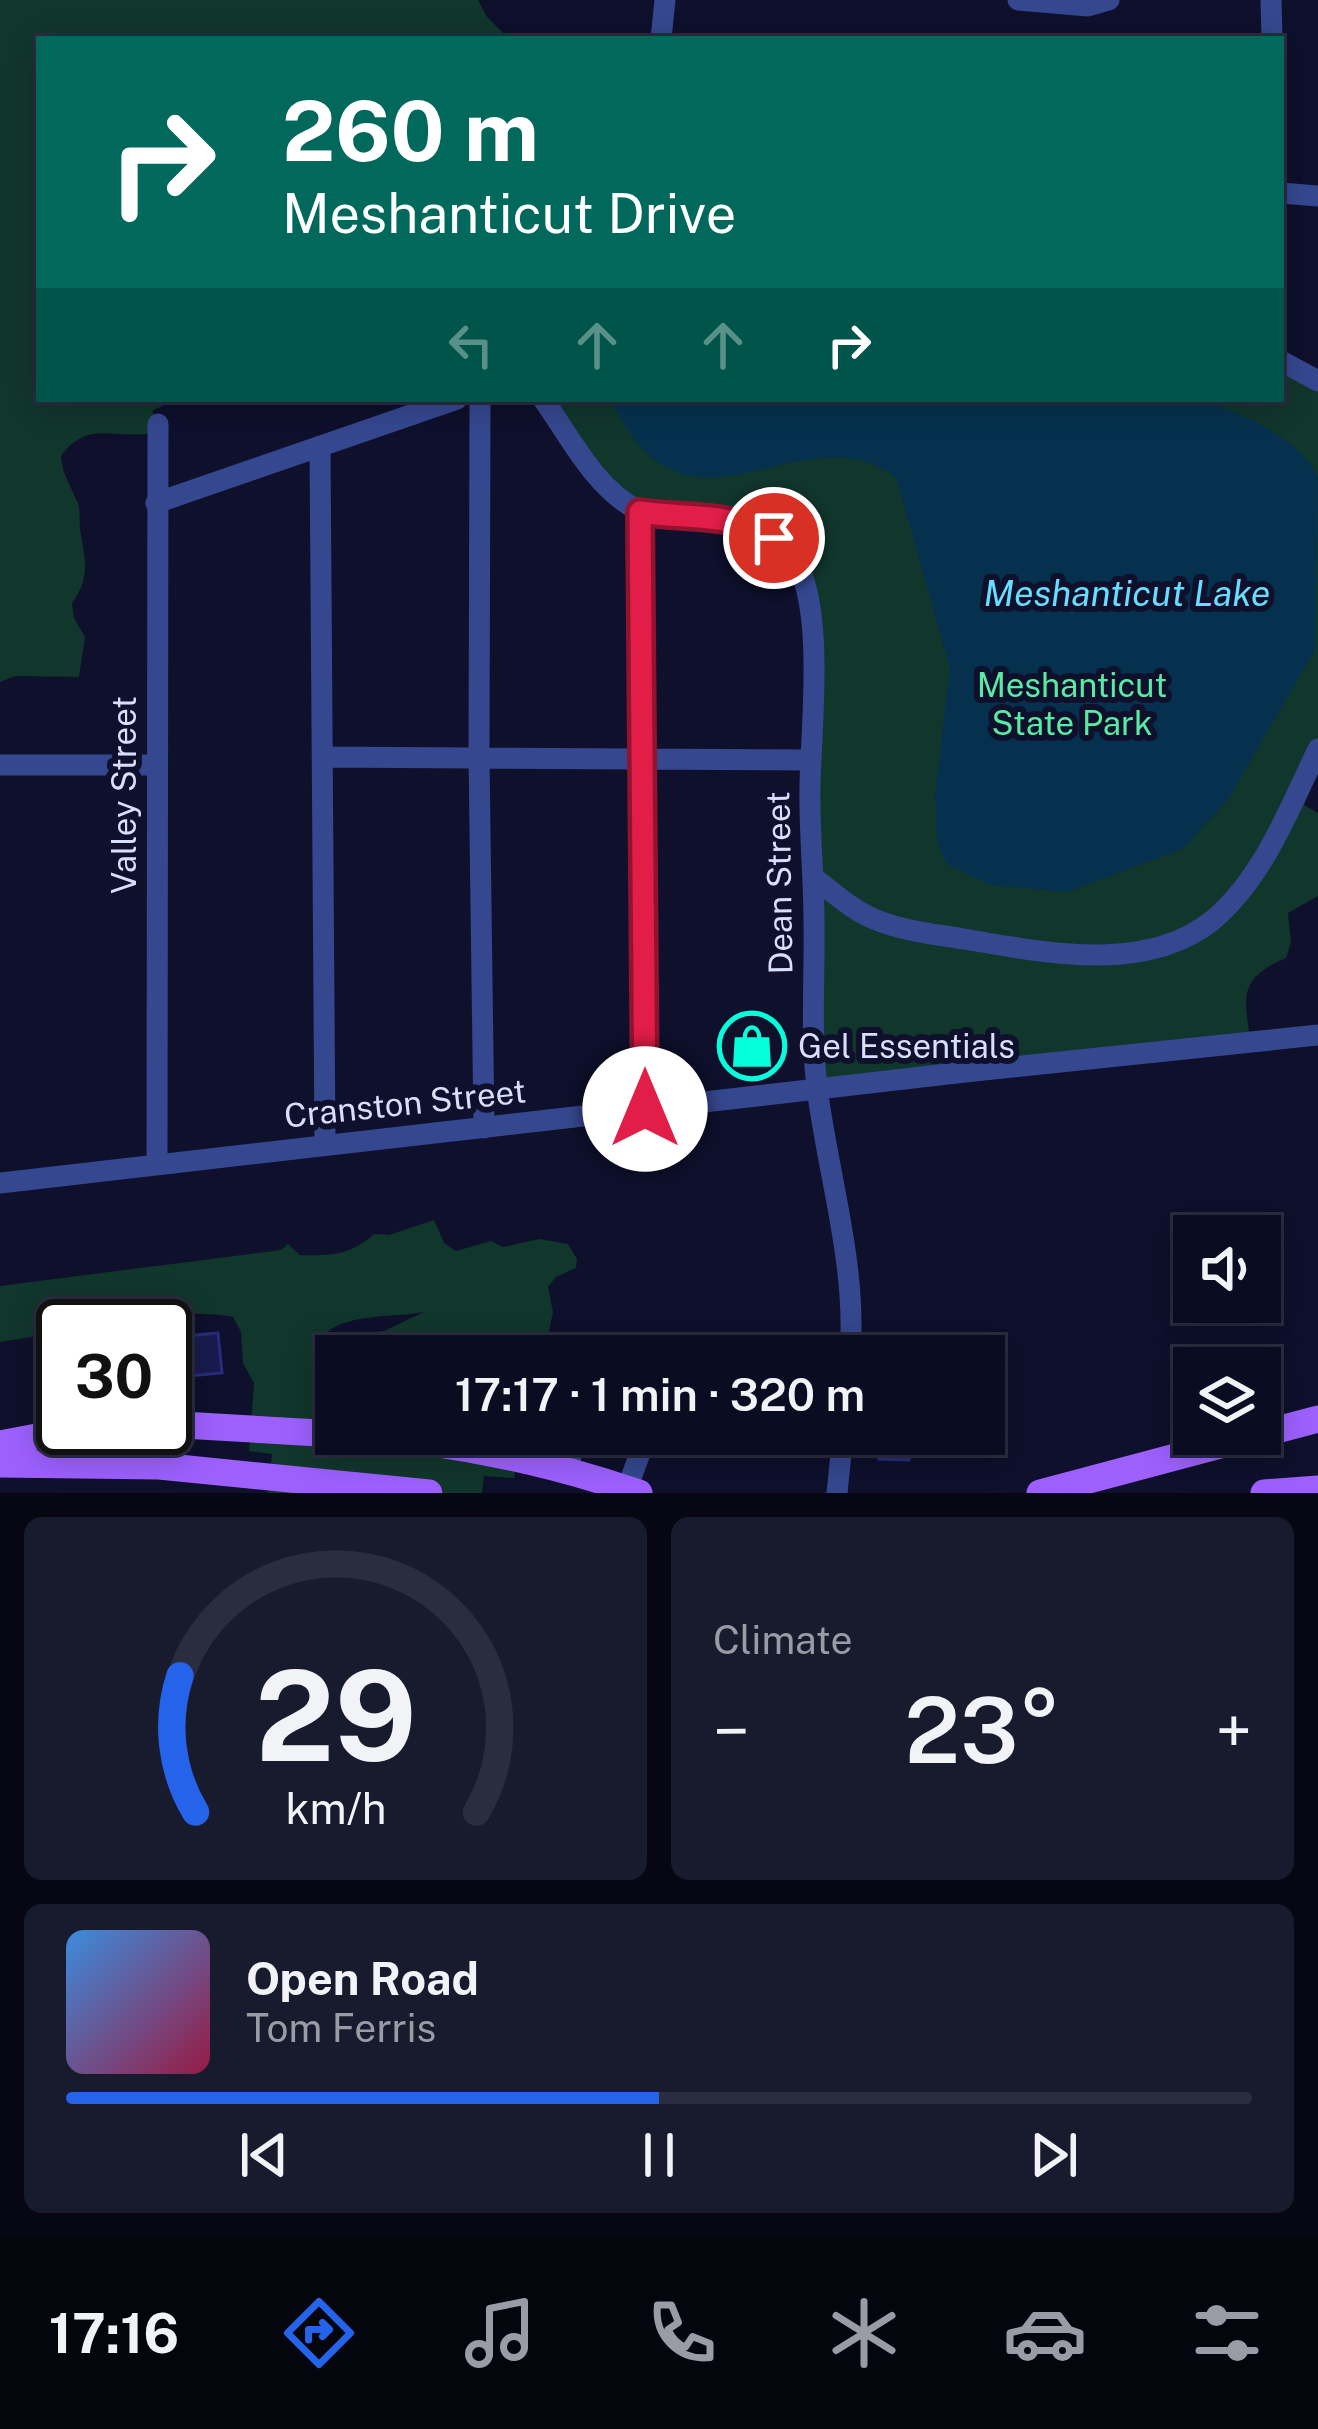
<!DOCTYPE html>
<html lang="en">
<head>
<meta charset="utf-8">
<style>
	:root { --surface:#0a0c21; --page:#181a2e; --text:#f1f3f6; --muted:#999ba5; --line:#2a2c3f; --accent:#2563eb }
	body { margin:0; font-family:"Public Sans",sans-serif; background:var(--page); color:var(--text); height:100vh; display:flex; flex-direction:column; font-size:45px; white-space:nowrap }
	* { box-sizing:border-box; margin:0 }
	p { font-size:39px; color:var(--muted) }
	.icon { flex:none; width:66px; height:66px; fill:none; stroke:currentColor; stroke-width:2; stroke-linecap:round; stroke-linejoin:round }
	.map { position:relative; height:1493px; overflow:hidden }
	.drawer { display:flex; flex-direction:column; gap:24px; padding:24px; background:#060712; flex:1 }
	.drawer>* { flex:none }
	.top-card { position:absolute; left:36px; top:36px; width:1248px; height:366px; border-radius:0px; box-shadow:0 6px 30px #0003,0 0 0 3px var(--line); background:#00695c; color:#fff; overflow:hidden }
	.controls { position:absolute; left:1173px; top:1215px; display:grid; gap:24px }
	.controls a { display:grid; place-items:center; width:108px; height:108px; border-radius:0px; background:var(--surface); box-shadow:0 6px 30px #0003,0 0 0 3px var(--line); font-size:60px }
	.speed { position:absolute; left:36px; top:1299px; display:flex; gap:24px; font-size:60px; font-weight:700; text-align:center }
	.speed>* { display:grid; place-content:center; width:156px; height:156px; border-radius:50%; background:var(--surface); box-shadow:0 6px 30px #0003,0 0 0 3px var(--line); line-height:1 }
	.speed .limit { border:6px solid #111; border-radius:18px; background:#fff; color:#111 }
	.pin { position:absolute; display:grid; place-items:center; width:102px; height:102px; color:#fff; margin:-51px; border:6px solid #fff; border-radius:50%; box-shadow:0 3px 12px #0007 }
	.me { position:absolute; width:132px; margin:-66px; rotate:0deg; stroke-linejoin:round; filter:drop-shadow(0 0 9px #0008) }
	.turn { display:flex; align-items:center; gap:42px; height:252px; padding:0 48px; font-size:54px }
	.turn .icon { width:156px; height:156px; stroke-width:2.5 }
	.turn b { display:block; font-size:84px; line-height:102px }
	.lanes { display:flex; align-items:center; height:114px; padding:0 48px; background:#0003; justify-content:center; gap:60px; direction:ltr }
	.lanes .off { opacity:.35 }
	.big { font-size:90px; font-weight:600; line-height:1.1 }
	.drawer .card { flex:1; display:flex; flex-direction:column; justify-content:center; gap:18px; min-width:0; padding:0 42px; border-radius:18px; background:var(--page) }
	.drawer .dial { align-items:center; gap:0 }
	.dial svg { height:312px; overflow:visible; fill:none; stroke:var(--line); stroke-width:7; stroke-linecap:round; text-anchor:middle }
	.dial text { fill:var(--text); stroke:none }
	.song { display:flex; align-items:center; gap:36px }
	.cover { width:144px; height:144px; border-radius:18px; background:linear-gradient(135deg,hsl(210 70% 55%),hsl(340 70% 35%)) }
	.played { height:12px; border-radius:6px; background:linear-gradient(90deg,var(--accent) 50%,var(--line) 50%) }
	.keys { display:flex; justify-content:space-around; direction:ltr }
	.heat { display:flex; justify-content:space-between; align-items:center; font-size:66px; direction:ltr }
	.drawer .tiles { flex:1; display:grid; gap:24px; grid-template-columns:1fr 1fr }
	.card:last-child { grid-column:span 2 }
	.trip { position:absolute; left:315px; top:1335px; width:690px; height:120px; border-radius:0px; background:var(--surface); box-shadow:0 6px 30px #0003,0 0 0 3px var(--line); font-weight:600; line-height:120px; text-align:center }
	.menu { display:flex; height:192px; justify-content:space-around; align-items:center; background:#04050d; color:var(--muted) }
	.menu .icon { width:84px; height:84px }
	.menu .selected { color:var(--accent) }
	.menu b { font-size:54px; color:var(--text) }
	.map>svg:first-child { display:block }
	.green { fill:#11362c; fill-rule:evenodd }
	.water { fill:#06314e }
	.building { fill:#191b4e; stroke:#292c7d; stroke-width:3 }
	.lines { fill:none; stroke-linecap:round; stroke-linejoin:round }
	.minor { stroke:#35478f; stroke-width:21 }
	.major { stroke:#9d60ff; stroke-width:27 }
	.route-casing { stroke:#92132f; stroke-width:30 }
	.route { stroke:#e11d48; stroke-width:21 }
	.labels { text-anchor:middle; stroke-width:12; stroke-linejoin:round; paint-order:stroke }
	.park-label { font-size:33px; fill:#59eba4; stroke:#0e102c }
	.street-label { font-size:33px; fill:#d9deff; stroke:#0e102c }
	.poi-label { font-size:33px; fill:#d9deff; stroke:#0e102c; text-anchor:start }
	.water-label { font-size:36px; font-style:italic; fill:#67ddff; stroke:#0e102c }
</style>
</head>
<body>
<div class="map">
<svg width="1318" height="1493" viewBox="0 0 1318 1493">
	<rect width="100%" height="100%" fill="#0e102c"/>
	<path class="green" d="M 0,0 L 478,0 L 487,17 L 509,39 L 39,39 L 39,399 L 180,399 L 153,410 L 152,433 C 114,440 88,419 61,456 C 62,473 70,485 77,501 C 81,509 79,520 80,529 C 85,559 91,577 72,603 L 74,618 L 85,637 L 79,677 L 15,676 L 0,682 Z
		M 1281,361 L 1318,380 L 1318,759 L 1304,805 L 1318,813 L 1318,896 L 1288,913 L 1291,942 L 1286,958 C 1239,978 1243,996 1251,1042 L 823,1089 L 806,582 L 767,533 L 637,507 L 545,399 L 1281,399 Z
		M 434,1220 L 444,1243 L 456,1251 L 491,1241 L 503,1247 L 539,1239 L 568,1244 L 577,1259 L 576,1268 L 556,1277 L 548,1287 L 553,1312 L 549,1331 L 558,1346 L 571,1355 L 526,1356 L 519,1342 L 516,1356 L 336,1356 L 336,1434 L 517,1462 L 514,1478 L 484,1476 L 482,1493 L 268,1493 L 272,1454 L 249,1451 L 254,1383 L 243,1363 L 241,1332 L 233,1317 C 178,1306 119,1326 63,1326 L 63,1332 L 0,1342 L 0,1286 L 281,1250 L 288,1244 L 300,1255 C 330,1256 352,1255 374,1234 L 389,1235 ZM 424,1312 L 384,1331 L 321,1339 C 339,1312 395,1318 424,1312 Z"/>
	<path class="water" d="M 611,399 L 1200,399 C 1240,414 1298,435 1318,477 L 1315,650 L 1229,798 L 1184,848 L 1068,892 L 990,885 L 947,864 L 937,842 L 935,794 L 950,668 L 896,477 C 800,406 685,564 611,399 Z"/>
	<path class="building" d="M 218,1333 L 222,1373 L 165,1378 L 165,1338 Z
		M 880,1434 L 910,1434 L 909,1460 L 879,1459 Z"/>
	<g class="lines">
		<path class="minor" d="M 1018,0 L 1088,6 L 1109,0
			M 1271,0 L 1272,39
			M 661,39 L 665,0
			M 1281,193 L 1318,196
			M 1281,361 L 1318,381
			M 480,399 L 479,757 L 484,1128
			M 543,399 C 569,435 595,488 636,509 C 685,533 756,497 795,560 C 825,609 811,728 810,785 C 809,831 814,876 814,922 C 815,978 810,1039 818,1095 C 830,1182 857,1268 850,1356
			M 320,446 L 325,1145
			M 156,503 L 457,399
			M 640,512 L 645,1109
			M 323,757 L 810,760
			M 0,765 L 157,765
			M 814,878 C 833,892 852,910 874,919 C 902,931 935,934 964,939 C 1042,952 1145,975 1213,920 C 1264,877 1290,807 1318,749
			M 157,1165 L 158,424
			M 0,1183 L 965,1072 L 1318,1035
			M 605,1356 L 613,1345 L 661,1356
			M 567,1471 L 577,1434
			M 627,1489 L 647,1434
			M 837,1493 L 843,1434"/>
		<path class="major" d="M 165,1424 L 336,1434
			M 343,1434 C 444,1440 543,1460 639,1493
			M 0,1444 L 84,1428
			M 0,1464 L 159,1466 L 429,1493
			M 1040,1493 L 1318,1419
			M 1264,1493 L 1318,1489"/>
	</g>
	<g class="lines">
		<defs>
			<path id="route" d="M 645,1109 L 640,512 C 686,519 733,512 774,538"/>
		</defs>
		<use href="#route" class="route-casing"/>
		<use href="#route" class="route"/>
	</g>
	<defs>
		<symbol id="shop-ring" viewBox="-11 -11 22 22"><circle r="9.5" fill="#0e102c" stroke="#05ffdc" stroke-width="1.5"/><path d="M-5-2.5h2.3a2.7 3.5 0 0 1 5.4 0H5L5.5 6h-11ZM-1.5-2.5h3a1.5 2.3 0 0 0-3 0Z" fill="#05ffdc"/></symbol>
	</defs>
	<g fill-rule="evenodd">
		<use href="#shop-ring" x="714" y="1008" width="76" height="76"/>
	</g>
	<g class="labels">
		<g class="park-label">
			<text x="1072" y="697">Meshanticut<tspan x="1072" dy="38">State Park</tspan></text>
		</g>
		<g class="street-label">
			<text transform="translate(124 795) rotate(-90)" y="12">Valley Street</text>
			<text transform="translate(779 883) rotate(-91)" y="12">Dean Street</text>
			<text transform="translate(405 1103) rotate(-6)" y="12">Cranston Street</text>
		</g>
		<g class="poi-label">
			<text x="798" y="1058">Gel Essentials</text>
		</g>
		<g class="water-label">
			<text x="1127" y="606">Meshanticut Lake</text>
		</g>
	</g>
</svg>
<div class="controls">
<a><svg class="icon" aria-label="sound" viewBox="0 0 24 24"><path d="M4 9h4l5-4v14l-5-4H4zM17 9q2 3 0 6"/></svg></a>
<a><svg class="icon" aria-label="layers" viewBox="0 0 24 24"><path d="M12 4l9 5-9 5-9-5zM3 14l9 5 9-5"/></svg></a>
</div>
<div class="speed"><div class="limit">30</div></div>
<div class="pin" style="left:774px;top:538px;background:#d93025"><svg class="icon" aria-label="arrive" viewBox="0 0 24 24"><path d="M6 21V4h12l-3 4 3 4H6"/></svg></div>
<svg class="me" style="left:645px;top:1109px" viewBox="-20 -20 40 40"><circle r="19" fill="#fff"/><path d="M0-13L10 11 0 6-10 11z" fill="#e11d48"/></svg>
<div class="trip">17:17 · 1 min · 320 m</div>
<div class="top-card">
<div class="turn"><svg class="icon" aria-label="right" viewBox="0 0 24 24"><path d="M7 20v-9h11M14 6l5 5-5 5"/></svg><div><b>260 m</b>Meshanticut Drive</div></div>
<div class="lanes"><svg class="icon off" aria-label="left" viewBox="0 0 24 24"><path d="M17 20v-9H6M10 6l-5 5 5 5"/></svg><svg class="icon off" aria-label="ahead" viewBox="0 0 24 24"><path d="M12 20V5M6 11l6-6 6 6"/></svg><svg class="icon off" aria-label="ahead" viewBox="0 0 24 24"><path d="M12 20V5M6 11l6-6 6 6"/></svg><svg class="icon" aria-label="right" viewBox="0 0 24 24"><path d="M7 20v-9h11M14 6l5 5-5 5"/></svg></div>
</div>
</div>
<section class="drawer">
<div class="tiles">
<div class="card dial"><svg viewBox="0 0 100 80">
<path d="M14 69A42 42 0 1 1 86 69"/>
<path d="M14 69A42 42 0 0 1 10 34" stroke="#2563eb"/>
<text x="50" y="56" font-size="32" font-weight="700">29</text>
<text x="50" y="72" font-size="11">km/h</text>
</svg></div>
<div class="card"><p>Climate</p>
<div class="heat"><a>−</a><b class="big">23°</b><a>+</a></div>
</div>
<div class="card">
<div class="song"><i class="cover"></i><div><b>Open Road</b><p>Tom Ferris</p></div></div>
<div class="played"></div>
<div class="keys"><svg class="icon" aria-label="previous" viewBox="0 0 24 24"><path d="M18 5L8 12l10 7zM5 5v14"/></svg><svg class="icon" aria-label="pause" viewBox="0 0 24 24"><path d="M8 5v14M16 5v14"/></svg><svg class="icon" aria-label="next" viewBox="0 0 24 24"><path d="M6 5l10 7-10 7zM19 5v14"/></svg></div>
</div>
</div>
</section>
<nav class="menu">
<b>17:16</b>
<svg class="icon selected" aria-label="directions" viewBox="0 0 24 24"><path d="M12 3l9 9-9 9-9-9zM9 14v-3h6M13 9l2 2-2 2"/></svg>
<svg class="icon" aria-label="music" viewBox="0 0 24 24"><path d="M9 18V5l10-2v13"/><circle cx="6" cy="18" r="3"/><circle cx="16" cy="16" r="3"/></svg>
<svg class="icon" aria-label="phone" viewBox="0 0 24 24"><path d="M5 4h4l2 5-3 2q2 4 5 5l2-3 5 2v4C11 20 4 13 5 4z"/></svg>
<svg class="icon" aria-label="climate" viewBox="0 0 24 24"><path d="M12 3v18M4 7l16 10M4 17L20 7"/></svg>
<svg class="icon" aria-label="car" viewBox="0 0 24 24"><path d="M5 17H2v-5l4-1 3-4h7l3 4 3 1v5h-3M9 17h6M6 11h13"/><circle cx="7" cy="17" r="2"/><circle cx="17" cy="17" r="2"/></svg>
<svg class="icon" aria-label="filters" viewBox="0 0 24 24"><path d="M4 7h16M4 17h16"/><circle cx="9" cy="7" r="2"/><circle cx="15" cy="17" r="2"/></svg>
</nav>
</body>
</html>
